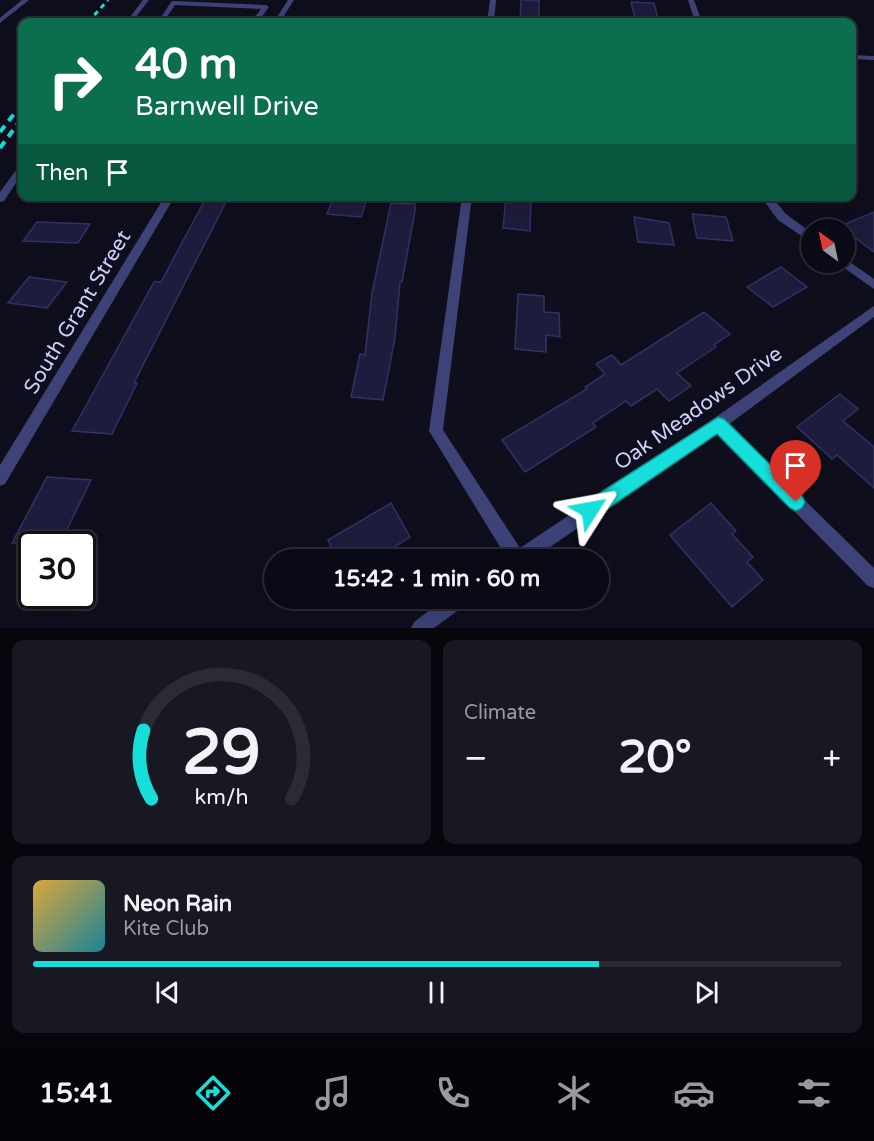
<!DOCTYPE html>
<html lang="en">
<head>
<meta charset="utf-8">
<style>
	:root { --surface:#0a0a16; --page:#181823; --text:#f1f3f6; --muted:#999aa1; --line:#2a2b35; --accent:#16deda }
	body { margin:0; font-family:"Varela Round",sans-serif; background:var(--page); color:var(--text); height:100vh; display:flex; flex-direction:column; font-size:22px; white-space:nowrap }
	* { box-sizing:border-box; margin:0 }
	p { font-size:20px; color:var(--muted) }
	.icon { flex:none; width:33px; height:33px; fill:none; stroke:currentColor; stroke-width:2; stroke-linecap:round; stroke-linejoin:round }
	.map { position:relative; height:628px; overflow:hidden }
	.drawer { display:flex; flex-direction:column; gap:12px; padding:12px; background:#06060c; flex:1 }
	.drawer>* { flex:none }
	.hud { position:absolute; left:18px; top:18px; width:838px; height:183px; border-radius:12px; box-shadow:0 6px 24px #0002,0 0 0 2px var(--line); background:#0b6e4f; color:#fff; overflow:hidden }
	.needle { width:39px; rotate:327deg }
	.tools { position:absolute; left:801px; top:219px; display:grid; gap:12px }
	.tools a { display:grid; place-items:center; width:54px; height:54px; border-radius:50%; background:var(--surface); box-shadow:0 6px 24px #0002,0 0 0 2px var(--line); font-size:30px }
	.speed { position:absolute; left:18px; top:531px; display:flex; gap:12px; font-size:30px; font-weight:700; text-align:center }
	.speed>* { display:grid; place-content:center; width:78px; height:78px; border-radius:50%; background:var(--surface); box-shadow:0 6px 24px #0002,0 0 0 2px var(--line); line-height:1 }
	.speed .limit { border:3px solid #111; border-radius:9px; background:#fff; color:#111 }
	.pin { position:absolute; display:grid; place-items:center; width:51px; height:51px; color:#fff; margin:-62px -26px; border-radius:50% 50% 50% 0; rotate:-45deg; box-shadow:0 0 6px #0007 }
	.pin .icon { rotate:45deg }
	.me { position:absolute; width:66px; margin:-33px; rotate:56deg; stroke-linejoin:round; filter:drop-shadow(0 0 4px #0008) }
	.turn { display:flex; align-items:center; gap:21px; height:126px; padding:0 18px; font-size:27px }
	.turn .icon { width:78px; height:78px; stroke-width:2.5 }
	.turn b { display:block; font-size:42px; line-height:51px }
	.then { display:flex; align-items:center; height:57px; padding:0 18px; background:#0003; gap:12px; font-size:22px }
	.big { font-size:45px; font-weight:700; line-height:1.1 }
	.drawer .tile { flex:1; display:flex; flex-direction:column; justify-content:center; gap:9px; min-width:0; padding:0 21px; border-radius:12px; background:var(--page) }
	.drawer .dial { align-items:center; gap:0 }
	.dial svg { height:156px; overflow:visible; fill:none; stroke:var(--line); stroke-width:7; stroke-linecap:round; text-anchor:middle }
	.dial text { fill:var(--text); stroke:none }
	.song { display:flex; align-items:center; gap:18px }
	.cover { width:72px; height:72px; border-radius:9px; background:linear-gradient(135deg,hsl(40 70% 55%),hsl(190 70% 35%)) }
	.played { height:6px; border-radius:3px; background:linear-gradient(90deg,var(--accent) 70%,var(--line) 70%) }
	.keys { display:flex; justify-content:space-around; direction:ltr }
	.heat { display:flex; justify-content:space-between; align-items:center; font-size:33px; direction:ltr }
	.drawer .tiles { flex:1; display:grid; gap:12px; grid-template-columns:1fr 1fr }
	.tile:last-child { grid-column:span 2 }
	.trip { position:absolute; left:264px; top:549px; width:345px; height:60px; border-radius:30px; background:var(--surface); box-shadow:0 6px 24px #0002,0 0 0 2px var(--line); font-weight:700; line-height:60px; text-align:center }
	.menu { display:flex; height:96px; justify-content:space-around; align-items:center; background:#040409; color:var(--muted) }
	.menu .icon { width:42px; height:42px }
	.menu .selected { color:var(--accent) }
	.menu b { font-size:27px; color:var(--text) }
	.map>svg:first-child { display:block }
	.building { fill:#1e1c3c; stroke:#343065; stroke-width:1.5 }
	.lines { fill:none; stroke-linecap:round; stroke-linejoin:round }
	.service { fill:#3d4277; fill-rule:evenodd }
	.minor { fill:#3d4277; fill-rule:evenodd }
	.tertiary { fill:#3d4277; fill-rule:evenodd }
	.rail-far1 { stroke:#16deda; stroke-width:3; stroke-dasharray:5 4.5; stroke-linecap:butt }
	.rail { stroke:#16deda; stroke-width:4; stroke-dasharray:8 6; stroke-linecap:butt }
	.route { fill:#16deda; stroke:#0e908e; stroke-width:1.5 }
	.labels { text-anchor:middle; stroke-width:6; stroke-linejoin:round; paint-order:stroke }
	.street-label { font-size:21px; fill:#cecffa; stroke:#0e0e1d }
</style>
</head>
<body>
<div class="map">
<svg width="874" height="628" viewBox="0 0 874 628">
	<rect width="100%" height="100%" fill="#0e0e1d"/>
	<path class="building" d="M 521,0 L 539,0 L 539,22 L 520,21 Z
		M 631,2 L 654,3 L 659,22 L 636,22 Z
		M 207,196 L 229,196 L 134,383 L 137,383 L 112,434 L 72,431 L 154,282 L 161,282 Z
		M 334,196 L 367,199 L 361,217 L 327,214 Z
		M 506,198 L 531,200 L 530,231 L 503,228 Z
		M 391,203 L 415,204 L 415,211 L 402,282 L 400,282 L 395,338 L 383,400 L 351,397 L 360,354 L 365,355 L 372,293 Z
		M 874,212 L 874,252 L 840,226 Z
		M 692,214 L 726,217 L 733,241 L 697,238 Z
		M 634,217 L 669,223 L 674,245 L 638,242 Z
		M 37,222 L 90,224 L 78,243 L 23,241 Z
		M 781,267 L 807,287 L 773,307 L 747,287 Z
		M 29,277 L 67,282 L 47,308 L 8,303 Z
		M 518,294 L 544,296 L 544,312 L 559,313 L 560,337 L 546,335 L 546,352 L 515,349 Z
		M 704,312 L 730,334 L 714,345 L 716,347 L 677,373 L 691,386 L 669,401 L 657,389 L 631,406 L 626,401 L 593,423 L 596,427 L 525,472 L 502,440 L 587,389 L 585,387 L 605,374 L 596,364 L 612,355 L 621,365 Z
		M 840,394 L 858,409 L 843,421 L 874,447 L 874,488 L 837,455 L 832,459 L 797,427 Z
		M 47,477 L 91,480 L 60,544 L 12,543 Z
		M 391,503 L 410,537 L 374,560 L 337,560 L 328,540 Z
		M 711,503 L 736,531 L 732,534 L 753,557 L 747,562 L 763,580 L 732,607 L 670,535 Z"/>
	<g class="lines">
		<path class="service" d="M 173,1 L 266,5 L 269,7 L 258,22 L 251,22 L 261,9 L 175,5 L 167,17 L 229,20 L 233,22 L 158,22 L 132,20 L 129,18 L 132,16 L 161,17 L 171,2 Z"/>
		<path class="minor" d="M 22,0 L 29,0 L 0,23 L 0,18 Z
			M 288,0 L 294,0 L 280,22 L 274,22 Z
			M 490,0 L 496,0 L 494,22 L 487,22 Z
			M 688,0 L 694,0 L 702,22 L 695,22 Z
			M 852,55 L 874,56 L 874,60 L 852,59 Z
			M 165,196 L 175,196 L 5,484 L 0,486 L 0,465 Z
			M 462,196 L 472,196 L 443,430 L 520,548 L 713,419 L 874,306 L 874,317 L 728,425 L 874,568 L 874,588 L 868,586 L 717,433 L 531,560 L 508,560 L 429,431 Z
			M 740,196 L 771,196 L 786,214 L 812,233 L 812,243 L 778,220 L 764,201 L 745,199 Z
			M 844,258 L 874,279 L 874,289 L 840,265 L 839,262 L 844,262 Z
			M 446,598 L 469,598 L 467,604 L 434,628 L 411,628 L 414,622 Z"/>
		<path class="tertiary" d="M 143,0 L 149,0 L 132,22 L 126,22 Z
			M 22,165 L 22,174 L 4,201 L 0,202 L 0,192 L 19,166 Z"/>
		<path class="rail-far1" d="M 88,22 L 108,0
			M 20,107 L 22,104"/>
		<path class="rail" d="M 0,132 L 21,105
			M 0,148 L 22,118"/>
	</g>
	<path class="route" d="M 718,417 L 724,419 L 802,496 L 805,502 L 802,508 L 796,511 L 790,508 L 717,434 L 597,516 L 590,518 L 584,516 L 582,510 L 584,503 Z"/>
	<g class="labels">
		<g class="street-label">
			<text transform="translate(77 312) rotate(-59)" y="7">South Grant Street</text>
			<text transform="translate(698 408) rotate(-35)" y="7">Oak Meadows Drive</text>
		</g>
	</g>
</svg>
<div class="tools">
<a><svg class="needle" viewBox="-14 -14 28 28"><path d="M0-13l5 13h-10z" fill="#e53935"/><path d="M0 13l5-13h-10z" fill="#999aa1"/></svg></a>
</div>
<div class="speed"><div class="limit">30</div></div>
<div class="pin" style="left:796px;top:502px;background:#d93025"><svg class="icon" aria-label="arrive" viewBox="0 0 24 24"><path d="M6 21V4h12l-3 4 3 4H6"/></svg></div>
<svg class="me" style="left:590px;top:510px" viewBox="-20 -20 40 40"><path d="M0-17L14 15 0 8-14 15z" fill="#16deda" stroke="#fff" stroke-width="4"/></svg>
<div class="trip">15:42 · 1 min · 60 m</div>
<div class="hud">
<div class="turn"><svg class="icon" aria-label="right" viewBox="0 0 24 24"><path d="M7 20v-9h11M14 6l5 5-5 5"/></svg><div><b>40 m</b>Barnwell Drive</div></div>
<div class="then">Then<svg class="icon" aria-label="arrive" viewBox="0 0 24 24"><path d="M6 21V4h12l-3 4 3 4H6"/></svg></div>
</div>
</div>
<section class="drawer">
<div class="tiles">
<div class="tile dial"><svg viewBox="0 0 100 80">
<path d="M14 69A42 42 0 1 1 86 69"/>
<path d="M14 69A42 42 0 0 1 10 34" stroke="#16deda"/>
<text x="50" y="56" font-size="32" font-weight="700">29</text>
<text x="50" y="72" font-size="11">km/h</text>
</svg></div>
<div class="tile"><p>Climate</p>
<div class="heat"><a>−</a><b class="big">20°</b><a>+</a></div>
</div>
<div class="tile">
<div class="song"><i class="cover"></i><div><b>Neon Rain</b><p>Kite Club</p></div></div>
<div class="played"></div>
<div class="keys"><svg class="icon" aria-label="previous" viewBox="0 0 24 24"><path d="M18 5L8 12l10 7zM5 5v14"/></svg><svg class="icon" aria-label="pause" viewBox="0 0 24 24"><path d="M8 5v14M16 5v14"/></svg><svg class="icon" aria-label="next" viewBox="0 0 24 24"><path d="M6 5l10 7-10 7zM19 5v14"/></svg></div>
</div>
</div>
</section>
<nav class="menu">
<b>15:41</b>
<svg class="icon selected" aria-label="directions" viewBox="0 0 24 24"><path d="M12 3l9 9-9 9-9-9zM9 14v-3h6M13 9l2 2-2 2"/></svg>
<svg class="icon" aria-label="music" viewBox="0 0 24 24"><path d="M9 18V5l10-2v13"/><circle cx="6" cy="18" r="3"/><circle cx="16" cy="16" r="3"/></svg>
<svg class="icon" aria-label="phone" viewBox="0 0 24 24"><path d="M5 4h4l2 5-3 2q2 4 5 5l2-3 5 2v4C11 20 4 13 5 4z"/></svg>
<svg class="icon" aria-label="climate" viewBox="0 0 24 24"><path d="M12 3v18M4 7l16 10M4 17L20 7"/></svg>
<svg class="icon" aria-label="car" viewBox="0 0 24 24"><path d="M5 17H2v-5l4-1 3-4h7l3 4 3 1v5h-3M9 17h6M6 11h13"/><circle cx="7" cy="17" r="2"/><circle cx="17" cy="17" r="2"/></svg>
<svg class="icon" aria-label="filters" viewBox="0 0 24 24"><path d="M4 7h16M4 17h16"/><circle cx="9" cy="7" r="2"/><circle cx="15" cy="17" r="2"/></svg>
</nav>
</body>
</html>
